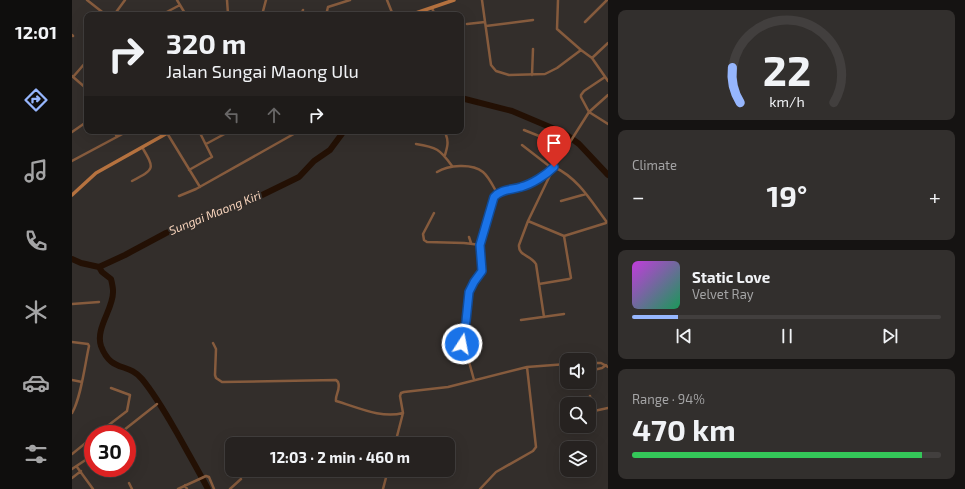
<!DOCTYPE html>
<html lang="en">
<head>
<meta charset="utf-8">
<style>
	:root { --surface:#262220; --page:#322f2d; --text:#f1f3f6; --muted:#a4a4a5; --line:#423f3e; --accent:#96b6fd }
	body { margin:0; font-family:"Exo 2",sans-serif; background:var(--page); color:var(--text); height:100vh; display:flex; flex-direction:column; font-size:15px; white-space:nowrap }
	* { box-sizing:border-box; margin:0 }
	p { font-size:13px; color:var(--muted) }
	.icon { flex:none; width:22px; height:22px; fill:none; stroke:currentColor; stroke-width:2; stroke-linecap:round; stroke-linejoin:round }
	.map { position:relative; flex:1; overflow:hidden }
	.side { display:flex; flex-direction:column; gap:10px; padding:10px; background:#151312; width:357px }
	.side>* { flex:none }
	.hud { position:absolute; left:12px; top:12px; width:380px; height:122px; border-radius:8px; box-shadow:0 4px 16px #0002,0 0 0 1px var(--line); background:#262220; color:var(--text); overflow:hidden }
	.buttons { position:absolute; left:488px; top:353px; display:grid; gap:8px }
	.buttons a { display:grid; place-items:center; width:36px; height:36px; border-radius:8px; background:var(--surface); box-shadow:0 4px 16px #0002,0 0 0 1px var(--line); font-size:20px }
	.speed { position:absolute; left:12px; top:425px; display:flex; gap:8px; font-size:20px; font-weight:700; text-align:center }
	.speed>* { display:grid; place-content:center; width:52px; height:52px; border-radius:50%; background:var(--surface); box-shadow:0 4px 16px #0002,0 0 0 1px var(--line); line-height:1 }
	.speed .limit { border:6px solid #d22; background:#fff; color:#111 }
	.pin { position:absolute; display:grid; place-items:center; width:34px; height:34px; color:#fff; margin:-41px -17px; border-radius:50% 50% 50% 0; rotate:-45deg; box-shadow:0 0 4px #0007 }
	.pin .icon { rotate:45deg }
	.me { position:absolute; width:44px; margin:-22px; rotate:11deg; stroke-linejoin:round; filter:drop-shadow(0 0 3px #0008) }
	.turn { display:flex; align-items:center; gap:14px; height:84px; padding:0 16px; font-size:18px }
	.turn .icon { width:52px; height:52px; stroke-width:2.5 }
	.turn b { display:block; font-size:28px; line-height:34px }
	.lanes { display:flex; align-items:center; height:38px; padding:0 16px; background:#0003; justify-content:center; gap:20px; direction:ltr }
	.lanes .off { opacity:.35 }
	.big { font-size:30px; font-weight:700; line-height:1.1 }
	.side .widget { flex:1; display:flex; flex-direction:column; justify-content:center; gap:6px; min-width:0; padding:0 14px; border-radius:8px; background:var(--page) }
	.side .dial { align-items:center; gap:0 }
	.dial svg { height:104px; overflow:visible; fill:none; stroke:var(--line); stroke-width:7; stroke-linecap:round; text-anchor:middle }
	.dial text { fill:var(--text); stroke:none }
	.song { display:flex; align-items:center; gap:12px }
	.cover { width:48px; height:48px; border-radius:6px; background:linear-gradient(135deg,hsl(290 70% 55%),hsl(150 70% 35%)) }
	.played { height:4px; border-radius:2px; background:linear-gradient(90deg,var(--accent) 15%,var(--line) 15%) }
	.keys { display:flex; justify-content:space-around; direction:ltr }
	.heat { display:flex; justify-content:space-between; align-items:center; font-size:22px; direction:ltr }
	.charge { height:6px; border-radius:3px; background:linear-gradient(90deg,#34c759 94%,var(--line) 0) }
	.trip { position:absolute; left:153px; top:437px; width:230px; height:40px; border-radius:8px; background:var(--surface); box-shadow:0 4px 16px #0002,0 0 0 1px var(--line); font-weight:700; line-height:40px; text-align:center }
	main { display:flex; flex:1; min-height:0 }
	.tab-bar { display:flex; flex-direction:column; width:72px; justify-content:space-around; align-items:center; background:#0f0e0d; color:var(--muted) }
	.tab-bar .icon { width:28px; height:28px }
	.tab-bar .selected { color:var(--accent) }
	.tab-bar b { font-size:18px; color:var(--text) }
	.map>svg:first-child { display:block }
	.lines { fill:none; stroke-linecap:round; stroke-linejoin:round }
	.river { stroke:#231004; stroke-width:6 }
	.street { stroke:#865b3d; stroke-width:2.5 }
	.secondary { stroke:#b6723f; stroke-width:3.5 }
	.route-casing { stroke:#114b97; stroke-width:10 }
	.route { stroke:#1a73e8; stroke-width:7 }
	.labels { text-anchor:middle; stroke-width:4; stroke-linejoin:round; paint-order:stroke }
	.water-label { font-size:12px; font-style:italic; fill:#f9d5bd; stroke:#332e2b }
</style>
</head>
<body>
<main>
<nav class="tab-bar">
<b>12:01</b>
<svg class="icon selected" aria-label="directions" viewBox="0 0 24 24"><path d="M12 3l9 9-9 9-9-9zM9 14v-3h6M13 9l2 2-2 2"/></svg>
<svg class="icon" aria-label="music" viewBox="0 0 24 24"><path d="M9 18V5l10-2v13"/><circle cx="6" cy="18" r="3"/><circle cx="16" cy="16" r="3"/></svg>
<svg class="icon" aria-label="phone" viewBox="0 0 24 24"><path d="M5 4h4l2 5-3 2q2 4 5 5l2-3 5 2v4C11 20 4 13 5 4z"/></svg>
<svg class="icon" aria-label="climate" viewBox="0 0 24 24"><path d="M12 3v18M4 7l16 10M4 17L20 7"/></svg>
<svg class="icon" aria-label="car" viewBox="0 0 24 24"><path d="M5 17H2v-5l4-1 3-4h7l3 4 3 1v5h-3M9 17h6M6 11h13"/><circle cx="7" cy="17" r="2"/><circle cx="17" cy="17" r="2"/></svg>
<svg class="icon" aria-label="filters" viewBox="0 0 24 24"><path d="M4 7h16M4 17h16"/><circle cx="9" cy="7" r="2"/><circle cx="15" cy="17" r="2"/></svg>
</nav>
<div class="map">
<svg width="536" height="489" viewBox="0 0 536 489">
	<rect width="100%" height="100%" fill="#332e2b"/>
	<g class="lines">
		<path class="river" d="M 389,98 L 440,111 L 492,133 L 507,144 L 536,175
			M 0,259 L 9,263 L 27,267 L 53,255 L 94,233 L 184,198 L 227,177 L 242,161 L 258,150 L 272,131
			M 27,267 L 30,272 L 39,279 C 40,283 41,287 41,291 C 42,308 23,328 29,346 C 39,373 56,362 70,379 C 84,396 94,414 105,433 C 115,451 126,470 136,489"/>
		<path class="street" d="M 15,0 L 34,15
			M 105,0 L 114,15
			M 155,0 L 156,14 L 158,15
			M 315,0 L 321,15
			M 410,0 L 419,65 L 424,71 L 437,75 L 473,74 L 485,68 L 509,50
			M 486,0 L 485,29 L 509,50 L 520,58 L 536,81
			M 360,8 L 363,15
			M 42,15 L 53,0
			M 89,15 L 108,5
			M 190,15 L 194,0
			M 229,15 L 231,10
			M 254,15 L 256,7 L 278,0
			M 513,22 L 535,0
			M 395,24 L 413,22
			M 414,26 L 461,20
			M 0,35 L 1,36
			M 520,58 L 536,43
			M 460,75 L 461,49
			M 0,76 L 15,89
			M 1,77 L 14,62
			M 533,77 L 512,91 L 509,95 L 509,97 L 517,112 L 536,124
			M 452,130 L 472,138 L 492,151
			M 42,131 L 45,137
			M 0,132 L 13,123
			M 95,133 L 128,187
			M 134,144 L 158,131
			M 344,144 C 364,147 368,149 380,166
			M 450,145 L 481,169 L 456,221
			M 373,155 C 375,148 377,142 374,135
			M 0,161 L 56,131
			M 117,170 L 140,157 L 127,131
			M 365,172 C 376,165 400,163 411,172 C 417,177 421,186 425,193
			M 60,181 C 83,169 83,169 70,147
			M 107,196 L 124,189 L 227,131
			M 489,201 L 514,194
			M 362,213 L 351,234 L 352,240 L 355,242 L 392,243 L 409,245
			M 397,237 L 399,243
			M 467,284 L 497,279 L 499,278 L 492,236
			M 0,304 L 27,302
			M 472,317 L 464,264 C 459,255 446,256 447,245 L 456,221 L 492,236 L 534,223 L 534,221 C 519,201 506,178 482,167
			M 449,320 L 492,314
			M 0,342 L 16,344 L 17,346 C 13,364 9,398 0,413
			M 141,343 L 144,349 L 143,375 L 144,378 L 150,382 L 264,380 L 266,382 C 269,389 263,395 264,401 C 285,407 309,419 331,413
			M 517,363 L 529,363 L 536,367
			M 517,371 L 530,368 L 534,365
			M 0,380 L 10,382
			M 402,380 L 396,358 L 391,347 L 390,340 L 394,321 L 397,292 L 402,282 L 410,271 L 409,245 L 422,197 L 425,193 L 429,192 L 451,187 L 481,169 L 517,112 L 536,95
			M 518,396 L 520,408 L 522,411 L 536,408
			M 25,434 L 55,411 L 58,395 L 39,388
			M 47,434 L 85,404
			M 323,444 L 331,413 L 328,396 L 329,393 L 332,392 L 376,387 L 455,367 L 495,364
			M 0,454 L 21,437
			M 5,467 L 21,489
			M 0,469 L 21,455
			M 0,478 L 9,471
			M 57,483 L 60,489
			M 113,485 L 115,489
			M 106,489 L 134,476 L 137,477 L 142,489
			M 158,489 L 169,479
			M 311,489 L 316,470
			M 408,489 L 424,472 L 461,451 L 464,447 L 455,367"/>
		<path class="secondary" d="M 338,15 L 382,0
			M 0,195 L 24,173 L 99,131"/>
	</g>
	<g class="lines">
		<defs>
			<path id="route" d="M 390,344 L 394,321 L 397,292 L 402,282 L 410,271 L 408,245 L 422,197 C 429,189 440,190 449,187 C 460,184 474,175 482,167"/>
		</defs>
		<use href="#route" class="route-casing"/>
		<use href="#route" class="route"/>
	</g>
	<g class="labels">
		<g class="water-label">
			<text transform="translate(143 213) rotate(-22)" y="4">Sungai Maong Kiri</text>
		</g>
	</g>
</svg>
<div class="buttons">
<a><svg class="icon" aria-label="sound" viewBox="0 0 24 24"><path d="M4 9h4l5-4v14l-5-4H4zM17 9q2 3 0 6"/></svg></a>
<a><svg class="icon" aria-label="search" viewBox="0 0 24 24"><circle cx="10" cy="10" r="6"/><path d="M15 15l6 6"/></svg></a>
<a><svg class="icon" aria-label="layers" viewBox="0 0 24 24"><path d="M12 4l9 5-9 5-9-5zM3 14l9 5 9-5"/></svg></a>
</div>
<div class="speed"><div class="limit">30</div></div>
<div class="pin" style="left:482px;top:167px;background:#d93025"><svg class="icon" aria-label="arrive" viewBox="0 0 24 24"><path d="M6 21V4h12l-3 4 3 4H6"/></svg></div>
<svg class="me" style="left:390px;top:344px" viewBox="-20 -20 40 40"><circle r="17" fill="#1a73e8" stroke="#fff" stroke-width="3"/><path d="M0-11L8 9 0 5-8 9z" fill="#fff"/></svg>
<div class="trip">12:03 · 2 min · 460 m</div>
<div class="hud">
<div class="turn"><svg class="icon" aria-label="right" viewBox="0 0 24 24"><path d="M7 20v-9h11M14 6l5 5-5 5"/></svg><div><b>320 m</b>Jalan Sungai Maong Ulu</div></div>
<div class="lanes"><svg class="icon off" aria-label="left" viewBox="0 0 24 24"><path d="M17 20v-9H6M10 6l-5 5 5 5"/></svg><svg class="icon off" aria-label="ahead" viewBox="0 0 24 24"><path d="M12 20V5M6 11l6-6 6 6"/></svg><svg class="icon" aria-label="right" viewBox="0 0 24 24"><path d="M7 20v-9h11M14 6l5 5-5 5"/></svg></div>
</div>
</div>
<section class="side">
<div class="widget dial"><svg viewBox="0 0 100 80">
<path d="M14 69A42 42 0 1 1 86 69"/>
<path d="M14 69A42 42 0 0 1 8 42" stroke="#96b6fd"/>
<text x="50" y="56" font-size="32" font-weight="700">22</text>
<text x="50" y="72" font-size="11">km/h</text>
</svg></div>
<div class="widget"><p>Climate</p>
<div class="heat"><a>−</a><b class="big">19°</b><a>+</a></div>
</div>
<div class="widget">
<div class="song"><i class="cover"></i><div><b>Static Love</b><p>Velvet Ray</p></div></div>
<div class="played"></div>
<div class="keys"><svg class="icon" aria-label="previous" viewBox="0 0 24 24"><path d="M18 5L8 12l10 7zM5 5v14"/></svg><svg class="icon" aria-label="pause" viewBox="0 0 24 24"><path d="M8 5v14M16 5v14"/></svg><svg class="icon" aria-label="next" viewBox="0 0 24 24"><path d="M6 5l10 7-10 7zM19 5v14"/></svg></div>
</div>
<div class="widget"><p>Range · 94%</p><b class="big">470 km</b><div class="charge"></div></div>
</section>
</main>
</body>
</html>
